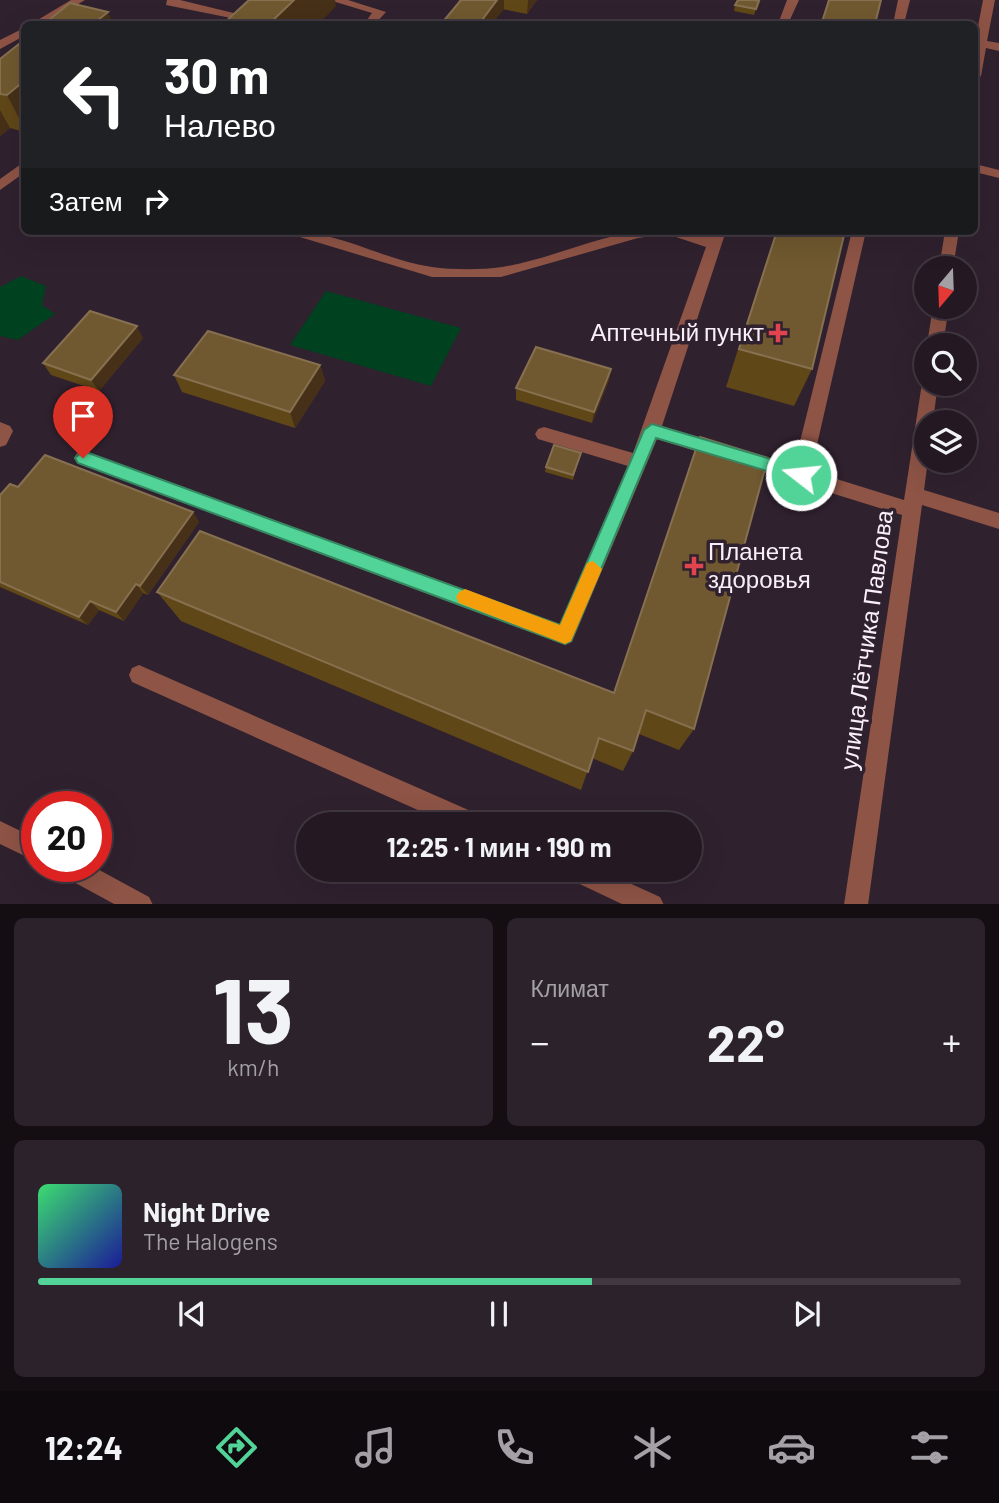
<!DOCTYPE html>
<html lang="ru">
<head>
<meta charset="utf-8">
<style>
	:root { --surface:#241923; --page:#2c222b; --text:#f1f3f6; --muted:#a3a0a6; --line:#413841; --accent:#52d397 }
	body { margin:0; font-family:Barlow,sans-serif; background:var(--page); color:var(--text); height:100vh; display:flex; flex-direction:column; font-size:26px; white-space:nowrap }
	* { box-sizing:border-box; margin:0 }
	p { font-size:23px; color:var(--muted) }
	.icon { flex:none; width:38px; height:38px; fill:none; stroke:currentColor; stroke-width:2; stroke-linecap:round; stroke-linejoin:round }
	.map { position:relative; height:904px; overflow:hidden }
	.side { display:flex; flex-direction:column; gap:14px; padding:14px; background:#140e13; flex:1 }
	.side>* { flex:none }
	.top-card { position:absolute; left:21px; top:21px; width:957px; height:214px; border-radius:10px; box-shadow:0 7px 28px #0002,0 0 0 2px var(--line); background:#202124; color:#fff; overflow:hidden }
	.needle { width:46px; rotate:199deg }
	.buttons { position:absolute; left:914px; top:256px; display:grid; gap:14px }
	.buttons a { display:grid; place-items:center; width:63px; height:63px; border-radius:50%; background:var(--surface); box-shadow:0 7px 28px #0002,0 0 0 2px var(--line); font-size:35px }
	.speed { position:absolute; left:21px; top:791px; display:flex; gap:14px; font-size:35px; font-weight:700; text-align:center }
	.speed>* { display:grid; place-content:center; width:91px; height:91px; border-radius:50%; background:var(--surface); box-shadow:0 7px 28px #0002,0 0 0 2px var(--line); line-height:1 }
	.speed .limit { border:10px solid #d22; background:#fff; color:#111 }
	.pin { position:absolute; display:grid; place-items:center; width:60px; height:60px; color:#fff; margin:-72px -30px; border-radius:50% 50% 50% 0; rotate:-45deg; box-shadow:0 0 7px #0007 }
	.pin .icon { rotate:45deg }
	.me { position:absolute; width:77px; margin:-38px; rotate:286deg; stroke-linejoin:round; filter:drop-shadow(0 0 5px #0008) }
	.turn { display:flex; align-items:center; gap:24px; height:147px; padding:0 28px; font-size:32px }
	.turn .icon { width:91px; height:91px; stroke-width:2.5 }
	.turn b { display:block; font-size:49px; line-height:60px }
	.then { display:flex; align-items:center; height:66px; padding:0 28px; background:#0003; gap:14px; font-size:26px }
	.big { font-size:52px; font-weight:700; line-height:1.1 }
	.side .card { flex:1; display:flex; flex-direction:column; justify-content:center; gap:10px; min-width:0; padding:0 24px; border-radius:10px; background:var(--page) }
	.side .dial { align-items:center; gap:0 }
	.dial b { font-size:91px; line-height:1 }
	.song { display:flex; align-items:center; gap:21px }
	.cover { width:84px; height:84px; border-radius:10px; background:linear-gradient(135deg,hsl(140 70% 55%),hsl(240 70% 35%)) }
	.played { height:7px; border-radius:4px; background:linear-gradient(90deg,var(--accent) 60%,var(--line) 60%) }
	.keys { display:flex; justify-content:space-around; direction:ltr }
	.heat { display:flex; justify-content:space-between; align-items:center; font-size:38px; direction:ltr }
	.side .tiles { flex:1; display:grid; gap:14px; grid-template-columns:1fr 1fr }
	.card:last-child { grid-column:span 2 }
	.trip { position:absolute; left:296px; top:812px; width:406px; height:70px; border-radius:35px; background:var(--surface); box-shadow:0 7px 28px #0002,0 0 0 2px var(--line); font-weight:700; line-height:70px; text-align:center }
	.dock { display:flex; height:112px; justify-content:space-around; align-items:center; background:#0e0a0e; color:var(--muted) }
	.dock .icon { width:49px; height:49px }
	.dock .selected { color:var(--accent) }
	.dock b { font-size:32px; color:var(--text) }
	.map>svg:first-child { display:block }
	.green { fill:#00411f }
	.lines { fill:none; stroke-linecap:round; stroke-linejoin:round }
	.minor { fill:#8e5446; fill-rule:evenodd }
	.wall { fill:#604718 }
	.shaded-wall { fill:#463017 }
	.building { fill:#705930; stroke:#867050; stroke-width:2 }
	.route { fill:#52d397; stroke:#358962; stroke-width:2 }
	.slow { fill:#f59e0b }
	.health-dot { fill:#e0444e; stroke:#30212f; stroke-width:2.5 }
	.labels { text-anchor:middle; stroke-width:7; stroke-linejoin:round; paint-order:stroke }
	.poi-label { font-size:24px; fill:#f9eff9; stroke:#30212f; text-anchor:end }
	.street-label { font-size:24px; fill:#f9eff9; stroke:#30212f }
</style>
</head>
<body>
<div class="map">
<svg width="999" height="905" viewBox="0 0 999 905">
	<rect width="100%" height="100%" fill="#30212f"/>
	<path class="green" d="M 21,276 L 46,286 L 42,305 L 55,314 L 18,340 L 0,336 L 0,287 Z
		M 326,291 L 461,328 L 431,386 L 290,345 Z"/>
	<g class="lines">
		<path class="minor" d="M 71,0 L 85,0 L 44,24 L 31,24 Z
			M 167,0 L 180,0 L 254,18 L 272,0 L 284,0 L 261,24 L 166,5 Z
			M 329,0 L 348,0 L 386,12 L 375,24 L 364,24 L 372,13 Z
			M 787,0 L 799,0 L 788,24 L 778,24 Z
			M 898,0 L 910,0 L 904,24 L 893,24 Z
			M 983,0 L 995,0 L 987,41 L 999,43 L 999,51 L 986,48 L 981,76 L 975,80 L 975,42 Z
			M 24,28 L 24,36 L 0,49 L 0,40 Z
			M 24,162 L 24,173 L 0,190 L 0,179 Z
			M 975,164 L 999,170 L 999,178 L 975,172 Z
			M 288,231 C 339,231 383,260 432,267 C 452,270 482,270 502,267 C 575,255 632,213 710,237 L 712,231 L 726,231 L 662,426 L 794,466 L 852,231 L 866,231 L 811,471 L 904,500 L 922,383 L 926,378 L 926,383 L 938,383 L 933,422 L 926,422 L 928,460 L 924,490 L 999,513 L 999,529 L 922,505 L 868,905 L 844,905 L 902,515 L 657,439 L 572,642 L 565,645 L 77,463 L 74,458 L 77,453 L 83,451 L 560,624 L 628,466 L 538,439 L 535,434 L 538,429 L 544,427 L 633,453 L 706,247 L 667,234 L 638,238 L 501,277 L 432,277 L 290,234 Z
			M 945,231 L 959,231 L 953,268 L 939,268 Z
			M 933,306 L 949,306 L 943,345 L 927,345 Z
			M 0,422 L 10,426 L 13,431 L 6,445 L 0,447 Z
			M 139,665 L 482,816 L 485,824 L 449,824 L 132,682 L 129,675 L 132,668 Z
			M 0,821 L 37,839 L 37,862 L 0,844 Z
			M 55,866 L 92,866 L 149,897 L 153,905 L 116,905 L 59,874 Z
			M 563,870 L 601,870 L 660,897 L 664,905 L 624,905 L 567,878 Z"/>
	</g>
	<path class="wall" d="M 457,0 L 537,0 L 527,14 Z
		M 829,0 L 875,24 L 821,24 Z
		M 759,1 L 754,15 L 734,11 L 735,5 Z
		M 24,40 L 24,132 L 10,128 L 0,136 L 0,59 Z
		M 776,231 L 845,231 L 812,369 L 794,406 L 726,387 Z
		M 143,338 L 99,391 L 51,375 L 43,363 Z
		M 320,365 L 325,381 L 295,428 L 182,392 L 174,375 Z
		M 611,369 L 609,380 L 592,423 L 516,400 L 516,388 Z
		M 581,453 L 573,480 L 545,472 L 546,467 Z
		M 18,487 L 193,512 L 199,522 L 148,595 L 143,593 L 124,621 L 99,610 L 88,625 L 0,587 L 0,495 Z
		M 200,531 L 694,729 L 679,750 L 639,734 L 633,751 L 623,771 L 592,758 L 581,790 L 181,621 L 157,592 Z"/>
	<path class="shaded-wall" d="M 294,0 L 335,0 L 336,6 L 319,24 L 269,24 Z
		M 497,0 L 504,0 L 504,9 L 492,24 L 479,24 Z
		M 528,0 L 537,0 L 527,14 Z
		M 108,12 L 113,24 L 93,24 Z
		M 24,81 L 24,128 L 7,95 Z
		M 0,110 L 10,128 L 0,136 Z
		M 137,326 L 143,338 L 99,391 L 91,380 Z
		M 320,365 L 325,381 L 295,428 L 290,412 Z
		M 611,369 L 609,380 L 592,423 L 594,412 Z
		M 193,512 L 199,522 L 148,595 L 140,586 Z
		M 136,584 L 143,593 L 124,621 L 116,612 Z
		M 90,601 L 99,610 L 88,625 L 79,617 Z"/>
	<path class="building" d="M 249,0 L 294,0 L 269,24 L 223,24 Z
		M 461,0 L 497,0 L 479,24 L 441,24 Z
		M 738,0 L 755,0 L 759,1 L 756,9 L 735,5 Z
		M 829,0 L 881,0 L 875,24 L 837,24 L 822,22 Z
		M 70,3 L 108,12 L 93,24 L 44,24 Z
		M 24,40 L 24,81 L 7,95 L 0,94 L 0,59 Z
		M 777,231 L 845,231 L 812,369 L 739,349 Z
		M 90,311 L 137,326 L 91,380 L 43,363 Z
		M 208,331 L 320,365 L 290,412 L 174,375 Z
		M 536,347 L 611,369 L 594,412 L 516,388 Z
		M 700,437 L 768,458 L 694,729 L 646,710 L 633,751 L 599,738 L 588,772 L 157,592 L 200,531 L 614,693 Z
		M 554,445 L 581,453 L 573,475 L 546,467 Z
		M 45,455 L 193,512 L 140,586 L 136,584 L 116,612 L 90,601 L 79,617 L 0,582 L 0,495 L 10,484 L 18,487 Z"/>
	<path class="route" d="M 652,424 L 801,468 L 809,475 L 801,481 L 656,438 L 571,641 L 565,644 L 78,463 L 75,458 L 83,451 L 560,625 L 644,430 Z"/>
	<path class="slow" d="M 593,561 L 602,569 L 571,641 L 565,644 L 459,603 L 456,597 L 459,592 L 465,589 L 560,625 L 587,563 Z"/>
	<g class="health-dot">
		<path d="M774.5 322.5h7v7h7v7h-7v7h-7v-7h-7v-7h7z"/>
		<path d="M690.5 555.5h7v7h7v7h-7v7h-7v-7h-7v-7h7z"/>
	</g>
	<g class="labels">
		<g class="poi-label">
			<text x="764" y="341">Аптечный пункт</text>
			<text x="708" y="560" text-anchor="start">Планета<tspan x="708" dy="28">здоровья</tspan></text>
		</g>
		<g class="street-label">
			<text transform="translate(867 640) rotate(-82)" y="8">улица Лётчика Павлова</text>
		</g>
	</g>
</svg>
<div class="buttons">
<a><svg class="needle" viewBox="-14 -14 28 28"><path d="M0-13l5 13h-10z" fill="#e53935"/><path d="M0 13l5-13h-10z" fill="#a3a0a6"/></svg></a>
<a><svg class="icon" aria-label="search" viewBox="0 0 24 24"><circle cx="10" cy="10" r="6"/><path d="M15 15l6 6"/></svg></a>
<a><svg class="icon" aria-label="layers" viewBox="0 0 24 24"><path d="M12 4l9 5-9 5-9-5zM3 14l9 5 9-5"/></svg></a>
</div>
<div class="speed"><div class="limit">20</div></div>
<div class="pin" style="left:83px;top:458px;background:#d93025"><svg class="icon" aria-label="arrive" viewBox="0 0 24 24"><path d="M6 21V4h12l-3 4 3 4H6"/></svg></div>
<svg class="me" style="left:801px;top:475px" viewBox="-20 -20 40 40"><circle r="17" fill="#52d397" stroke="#fff" stroke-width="3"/><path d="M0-11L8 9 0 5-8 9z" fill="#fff"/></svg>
<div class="trip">12:25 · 1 мин · 190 m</div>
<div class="top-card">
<div class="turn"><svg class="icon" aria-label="left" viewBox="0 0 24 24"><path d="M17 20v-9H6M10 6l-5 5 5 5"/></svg><div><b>30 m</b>Налево</div></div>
<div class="then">Затем<svg class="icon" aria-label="right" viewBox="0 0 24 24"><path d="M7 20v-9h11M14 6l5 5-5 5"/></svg></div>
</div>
</div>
<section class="side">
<div class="tiles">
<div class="card dial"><b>13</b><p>km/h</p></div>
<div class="card"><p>Климат</p>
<div class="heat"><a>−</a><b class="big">22°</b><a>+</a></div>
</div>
<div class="card">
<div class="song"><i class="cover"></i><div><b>Night Drive</b><p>The Halogens</p></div></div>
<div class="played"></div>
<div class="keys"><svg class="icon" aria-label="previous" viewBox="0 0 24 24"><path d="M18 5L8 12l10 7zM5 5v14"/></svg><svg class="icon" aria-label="pause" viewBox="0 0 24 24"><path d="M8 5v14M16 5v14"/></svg><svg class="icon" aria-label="next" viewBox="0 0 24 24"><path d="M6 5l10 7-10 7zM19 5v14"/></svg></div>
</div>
</div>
</section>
<nav class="dock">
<b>12:24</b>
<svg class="icon selected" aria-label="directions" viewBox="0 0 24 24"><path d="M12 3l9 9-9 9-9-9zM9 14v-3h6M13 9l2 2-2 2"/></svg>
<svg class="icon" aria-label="music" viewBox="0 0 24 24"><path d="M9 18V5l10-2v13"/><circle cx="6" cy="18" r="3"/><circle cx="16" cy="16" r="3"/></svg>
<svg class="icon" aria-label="phone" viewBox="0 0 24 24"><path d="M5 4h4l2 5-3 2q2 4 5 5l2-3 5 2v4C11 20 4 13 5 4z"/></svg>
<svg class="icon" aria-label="climate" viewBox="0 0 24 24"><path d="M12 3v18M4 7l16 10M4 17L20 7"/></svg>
<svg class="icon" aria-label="car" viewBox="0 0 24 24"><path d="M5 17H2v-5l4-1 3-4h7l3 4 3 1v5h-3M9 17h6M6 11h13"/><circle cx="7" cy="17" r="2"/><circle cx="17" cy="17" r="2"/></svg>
<svg class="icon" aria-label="filters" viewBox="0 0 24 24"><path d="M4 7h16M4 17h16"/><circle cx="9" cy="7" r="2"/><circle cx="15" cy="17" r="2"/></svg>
</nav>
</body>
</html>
